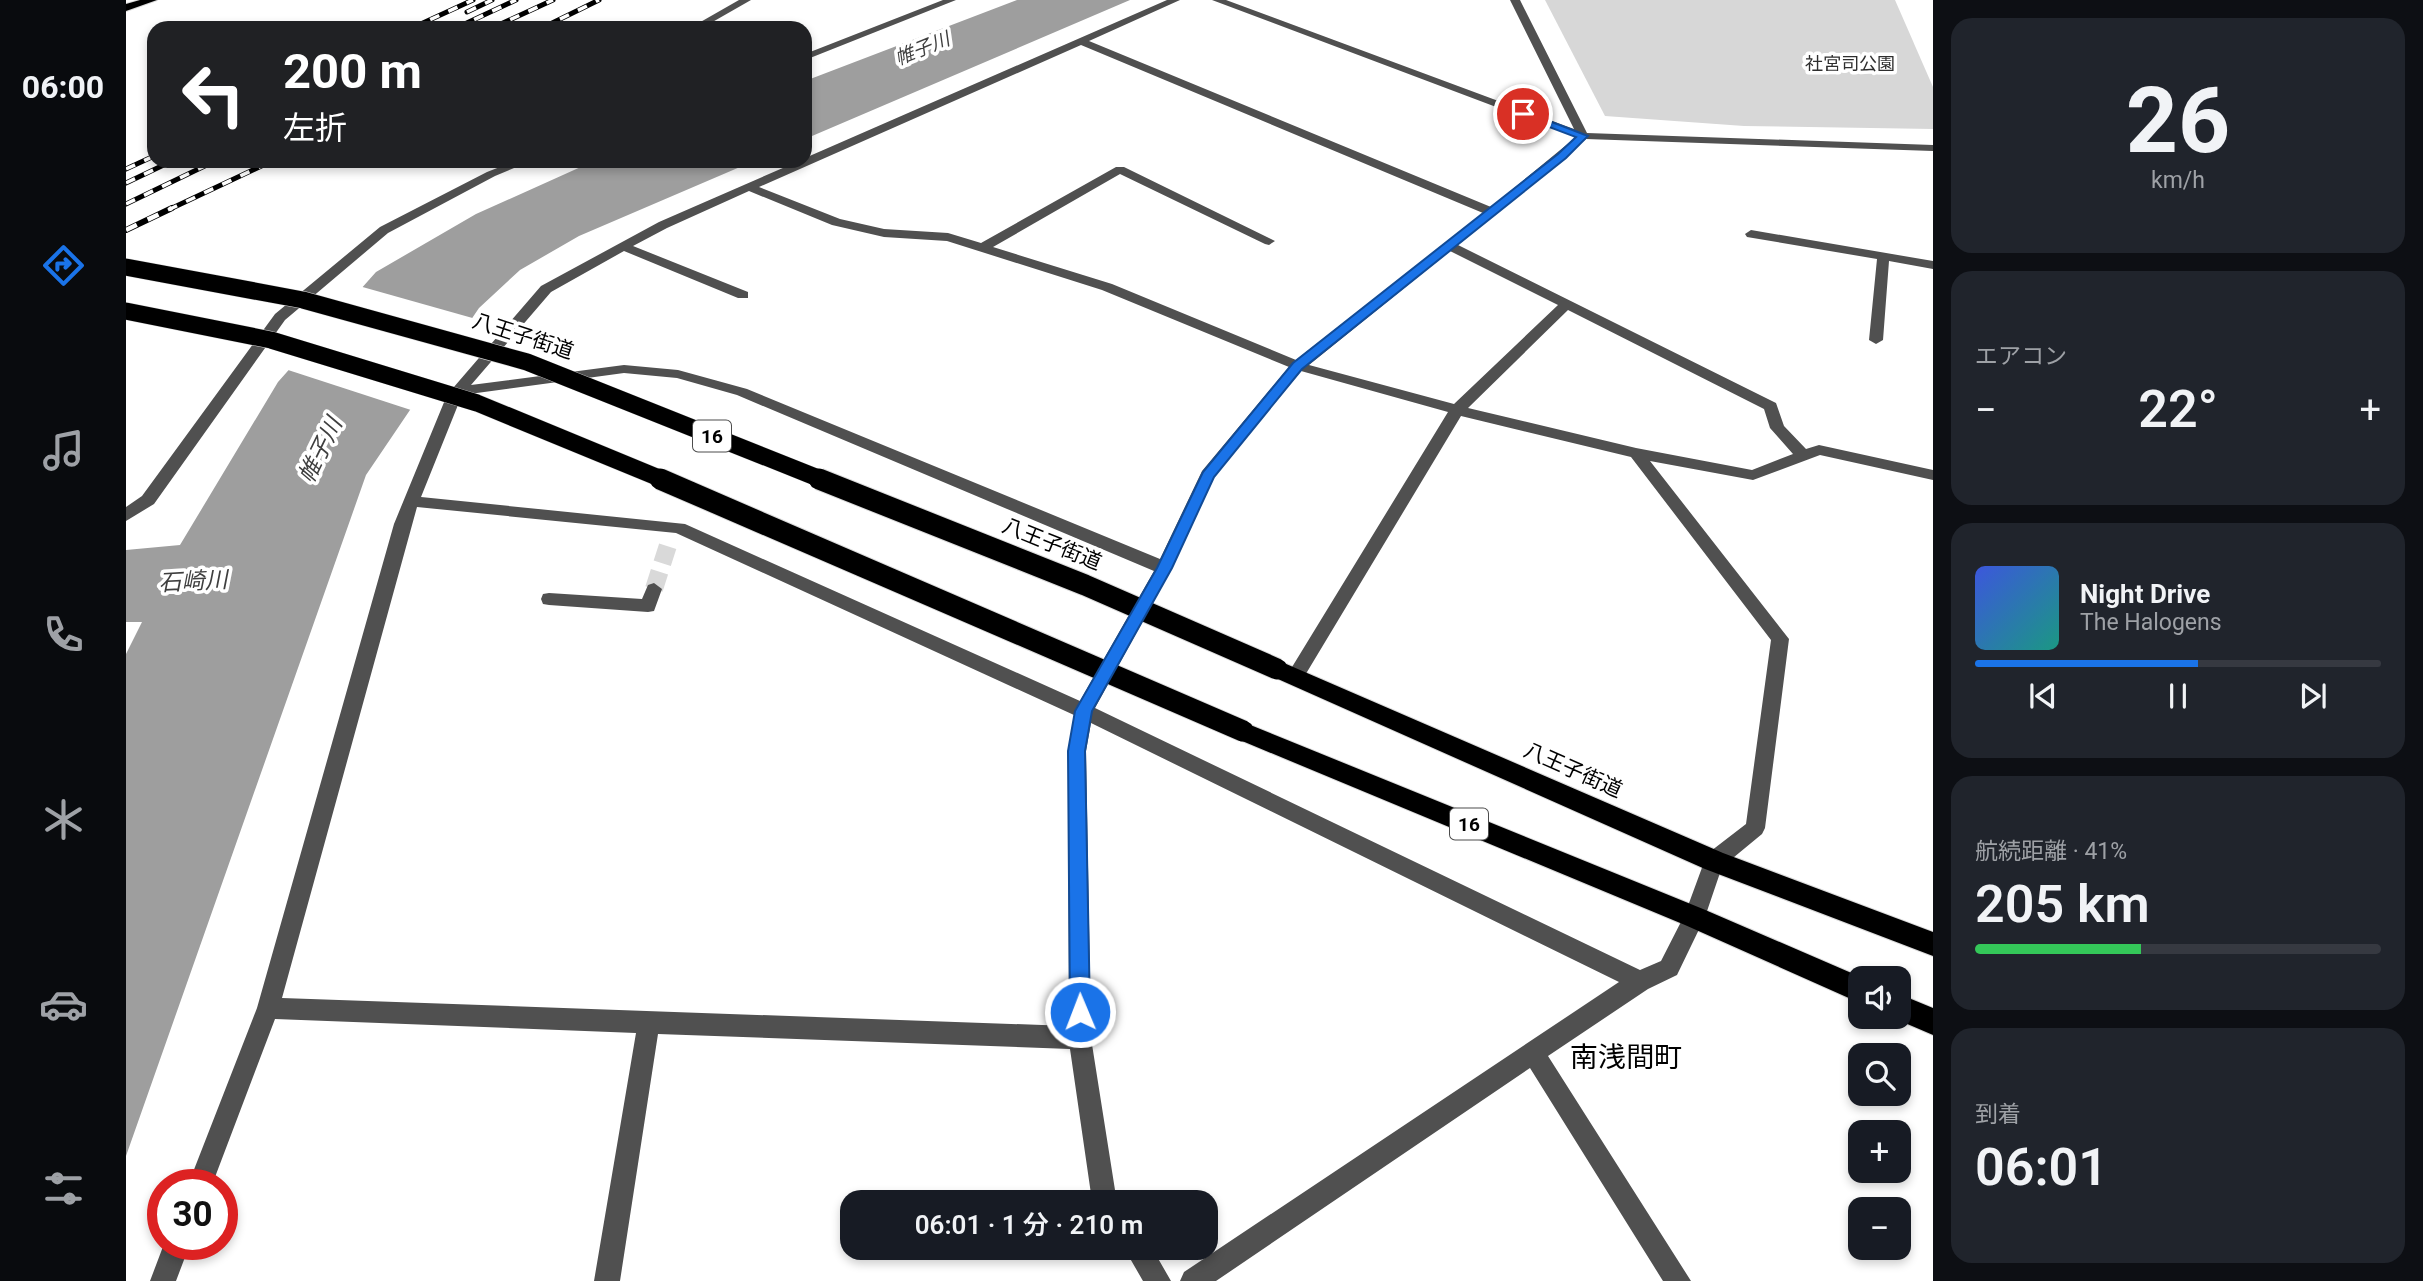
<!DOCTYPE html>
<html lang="ja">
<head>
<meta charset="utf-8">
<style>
	:root { --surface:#171b24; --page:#20242c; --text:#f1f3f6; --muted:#9ea1a6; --line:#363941; --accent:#1a73e8 }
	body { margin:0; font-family:Roboto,"Noto Sans JP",sans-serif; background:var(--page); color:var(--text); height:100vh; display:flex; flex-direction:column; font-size:26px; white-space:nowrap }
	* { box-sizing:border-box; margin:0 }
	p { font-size:23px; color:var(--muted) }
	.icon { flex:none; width:38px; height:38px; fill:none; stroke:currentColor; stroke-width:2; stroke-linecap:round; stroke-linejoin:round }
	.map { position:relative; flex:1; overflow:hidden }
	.sheet { display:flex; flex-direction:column; gap:18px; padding:18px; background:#0d0f14; width:490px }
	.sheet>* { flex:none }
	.top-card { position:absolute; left:21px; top:21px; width:665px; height:147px; border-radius:21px; box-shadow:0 4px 10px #0003; background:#202124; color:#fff; overflow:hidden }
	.controls { position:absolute; left:1722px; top:966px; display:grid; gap:14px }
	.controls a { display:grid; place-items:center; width:63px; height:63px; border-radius:14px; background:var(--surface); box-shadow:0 4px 10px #0003; font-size:35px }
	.speed { position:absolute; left:21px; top:1169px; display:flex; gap:14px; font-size:35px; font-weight:700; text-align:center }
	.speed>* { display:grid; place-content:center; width:91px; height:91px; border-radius:50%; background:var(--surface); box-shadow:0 4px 10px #0003; line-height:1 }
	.speed .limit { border:10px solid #d22; background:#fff; color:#111 }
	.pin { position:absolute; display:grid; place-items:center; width:60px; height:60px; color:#fff; margin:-30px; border:4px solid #fff; border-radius:50%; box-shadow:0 2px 7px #0007 }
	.me { position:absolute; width:77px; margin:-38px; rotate:359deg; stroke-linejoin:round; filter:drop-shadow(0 0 5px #0008) }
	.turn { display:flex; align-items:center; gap:24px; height:147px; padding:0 21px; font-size:32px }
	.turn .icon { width:91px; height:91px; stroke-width:2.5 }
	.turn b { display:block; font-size:49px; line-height:60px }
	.big { font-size:52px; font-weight:600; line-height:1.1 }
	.sheet .widget { flex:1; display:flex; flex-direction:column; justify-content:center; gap:10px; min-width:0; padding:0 24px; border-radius:21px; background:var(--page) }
	.sheet .dial { align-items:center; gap:0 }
	.dial b { font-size:91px; line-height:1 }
	.song { display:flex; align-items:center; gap:21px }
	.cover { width:84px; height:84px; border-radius:10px; background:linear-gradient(135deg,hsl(230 70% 55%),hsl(170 70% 35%)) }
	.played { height:7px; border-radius:4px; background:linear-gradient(90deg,var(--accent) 55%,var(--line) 55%) }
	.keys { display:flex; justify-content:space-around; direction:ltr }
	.heat { display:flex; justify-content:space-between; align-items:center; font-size:38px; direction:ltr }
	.charge { height:10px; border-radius:5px; background:linear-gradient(90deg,#34c759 41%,var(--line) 0) }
	.trip { position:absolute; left:714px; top:1190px; width:378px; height:70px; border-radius:21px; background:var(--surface); box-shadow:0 4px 10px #0003; font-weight:600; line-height:70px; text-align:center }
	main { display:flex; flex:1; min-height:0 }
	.menu { display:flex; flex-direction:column; width:126px; justify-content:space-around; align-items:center; background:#090b0e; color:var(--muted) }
	.menu .icon { width:49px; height:49px }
	.menu .current { color:var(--accent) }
	.menu b { font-size:32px; color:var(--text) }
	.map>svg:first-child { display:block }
	.green { fill:#d7d7d7 }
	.water { fill:#9e9e9e }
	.pier { fill:#fff }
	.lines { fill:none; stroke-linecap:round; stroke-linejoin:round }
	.minor-tunnel { stroke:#d9d9d9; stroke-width:18; stroke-dasharray:18 9; stroke-linecap:butt }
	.highway-casing { stroke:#dbdbdb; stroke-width:2 }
	.minor { fill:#505050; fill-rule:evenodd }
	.highway { fill:#000; fill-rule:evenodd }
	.rail-far1-casing { stroke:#000; stroke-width:5 }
	.rail-casing { stroke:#000; stroke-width:6 }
	.rail-far1 { stroke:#fff; stroke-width:3.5; stroke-dasharray:10; stroke-linecap:butt }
	.rail { stroke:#fff; stroke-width:4.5; stroke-dasharray:12; stroke-linecap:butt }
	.highway-bridge-far1-casing { stroke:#dbdbdb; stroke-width:18; stroke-linecap:butt }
	.highway-bridge-casing { stroke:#dbdbdb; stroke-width:23; stroke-linecap:butt }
	.highway-bridge-far1 { stroke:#000; stroke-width:17 }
	.highway-bridge { stroke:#000; stroke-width:21 }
	.route { fill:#1a73e8; stroke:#114b97; stroke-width:2 }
	.labels { text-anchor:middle; stroke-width:7; stroke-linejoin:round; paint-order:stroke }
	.far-park-label { font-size:18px; fill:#2e2e2e; stroke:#fff }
	.far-water-label { font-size:19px; font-style:italic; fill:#3f3f3f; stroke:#fff }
	.shield { fill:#fff; stroke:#4c4c4c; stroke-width:2 }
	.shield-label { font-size:19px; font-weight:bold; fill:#000 }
	.street-label { font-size:21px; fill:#000; stroke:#fff }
	.water-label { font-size:23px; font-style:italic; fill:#3f3f3f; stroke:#fff }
	.near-neighbourhood-label { font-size:28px; fill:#000; stroke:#fff }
</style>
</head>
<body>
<main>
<nav class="menu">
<b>06:00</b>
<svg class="icon current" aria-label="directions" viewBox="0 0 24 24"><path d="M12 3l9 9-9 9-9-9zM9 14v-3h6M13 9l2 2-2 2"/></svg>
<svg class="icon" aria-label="music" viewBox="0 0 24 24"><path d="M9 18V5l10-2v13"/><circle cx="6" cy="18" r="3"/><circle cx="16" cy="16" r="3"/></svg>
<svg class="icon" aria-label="phone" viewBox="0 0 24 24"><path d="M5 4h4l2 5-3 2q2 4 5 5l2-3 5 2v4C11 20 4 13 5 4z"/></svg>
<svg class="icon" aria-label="climate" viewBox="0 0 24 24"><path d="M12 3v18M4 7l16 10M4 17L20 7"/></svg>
<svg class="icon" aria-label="car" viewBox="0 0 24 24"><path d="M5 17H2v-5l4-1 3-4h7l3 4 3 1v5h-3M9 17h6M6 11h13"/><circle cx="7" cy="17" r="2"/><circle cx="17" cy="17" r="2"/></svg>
<svg class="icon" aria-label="filters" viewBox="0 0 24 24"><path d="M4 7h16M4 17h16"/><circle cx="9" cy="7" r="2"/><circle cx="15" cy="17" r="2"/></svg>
</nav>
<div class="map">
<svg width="1807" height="1281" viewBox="0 0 1807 1281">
	<rect width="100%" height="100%" fill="#fff"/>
	<path class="green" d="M 1419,0 L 1769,0 L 1807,87 L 1807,129 L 1618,126 L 1479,116 Z"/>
	<path class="water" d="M 891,0 L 1004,0 L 679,139 L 679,81 Z
		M 468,161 L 628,161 L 453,236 L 394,270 L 353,308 L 240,475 L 0,1156 L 0,654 L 16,622 L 0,622 L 0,550 L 54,545 L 152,382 L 250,272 L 350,214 Z"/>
	<path class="pier" d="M 233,286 L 350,319 L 288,411 L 159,369 Z"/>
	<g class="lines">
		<path class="minor-tunnel" d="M 528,589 L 544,539"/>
		<defs>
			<path id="highway" d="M 14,0 L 31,0 L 0,11 L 0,4 Z
				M 1151,660 L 1597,853 L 1807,932 L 1807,956 L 1579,869 L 1143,675 L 1140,669 L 1143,663 Z
				M 1117,722 L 1577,909 L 1737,978 L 1734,978 L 1734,1003 L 1559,925 L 1109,738 L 1106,731 L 1109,724 Z
				M 1773,994 L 1807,1008 L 1807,1035 L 1765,1017 L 1773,1017 Z"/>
		</defs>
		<use href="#highway" class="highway-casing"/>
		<path class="minor" d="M 613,0 L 625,0 L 576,28 L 564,28 Z
			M 817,0 L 830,0 L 679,60 L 679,54 Z
			M 1041,0 L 1054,0 L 963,41 L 1365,207 L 1450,137 L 1086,0 L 1100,0 L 1448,129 L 1384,0 L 1394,0 L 1461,133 L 1807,145 L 1807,151 L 1460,139 L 1332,245 L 1650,403 L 1658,426 L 1680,449 L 1693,445 L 1807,470 L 1807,480 L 1694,455 L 1627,480 L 1524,461 L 1663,639 L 1639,828 L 1636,834 L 1596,867 L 1579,917 L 1551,975 L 1522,989 L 1422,1056 L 1565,1281 L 1537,1281 L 1404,1068 L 1090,1281 L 1054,1281 L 1058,1272 L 1493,982 L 965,723 L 960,751 L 965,1038 L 989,1190 L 994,1202 L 968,1202 L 965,1194 L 944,1049 L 532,1034 L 494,1281 L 468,1281 L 510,1033 L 149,1019 L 86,1185 L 62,1185 L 131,1008 L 268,524 L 321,395 L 415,286 L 533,222 L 673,161 L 679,161 L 679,158 ZM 955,45 L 1357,213 L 1170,360 L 986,284 L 867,247 L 994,174 L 1139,244 L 1143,245 L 1149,241 L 998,167 L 990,167 L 855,243 L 822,233 L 758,229 L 714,219 L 633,187 ZM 623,191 L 706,225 L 758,237 L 821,241 L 976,290 L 1163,367 L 1076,471 L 1034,559 L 621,389 L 552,370 L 498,365 L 345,385 L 425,292 L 498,251 L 612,298 L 622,298 L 622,292 L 507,246 L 541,228 ZM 1324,251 L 1432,305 L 1328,404 L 1183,365 ZM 1442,310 L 1638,409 L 1644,428 L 1667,454 L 1626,470 L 1510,448 L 1342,408 ZM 1175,371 L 1322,412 L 1163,672 L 1160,677 L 1163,682 L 1169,684 L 1175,682 L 1335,416 L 1505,457 L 1645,640 L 1620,824 L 1581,854 L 1559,914 L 1535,961 L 1514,970 L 969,708 L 1046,568 L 1088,477 ZM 498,373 L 551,378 L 611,395 L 1028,571 L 954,701 L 559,524 L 295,497 L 336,395 ZM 291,507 L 550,533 L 948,715 L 942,751 L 943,1026 L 156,998 Z
			M 389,161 L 405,161 L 369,176 L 262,233 L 159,320 L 28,504 L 0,521 L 0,507 L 16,496 L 149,314 L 254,227 L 361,172 Z
			M 1625,230 L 1807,261 L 1807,269 L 1763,261 L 1757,340 L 1750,344 L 1743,340 L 1751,259 L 1621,237 L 1619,234 Z
			M 528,583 L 536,589 L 528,611 L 522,612 L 423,605 L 417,604 L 415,599 L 417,594 L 423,593 L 516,599 L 522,585 Z
			M 38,1244 L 64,1244 L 50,1281 L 24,1281 Z
			M 998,1248 L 1026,1248 L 1045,1281 L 1017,1281 Z"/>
		<use href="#highway" class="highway"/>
		<defs>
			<path id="rail-far1" d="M 341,12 L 366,0
				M 286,28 L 347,0
				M 330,28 L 390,0
				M 366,28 L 427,0
				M 416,28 L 473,0
				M 0,169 L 28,156
				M 0,183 L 46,161
				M 0,204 L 89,161
				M 42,210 L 146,161"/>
			<path id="rail" d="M 0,230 L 46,208"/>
		</defs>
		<use href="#rail-far1" class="rail-far1-casing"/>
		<use href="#rail" class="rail-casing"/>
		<use href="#rail-far1" class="rail-far1"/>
		<use href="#rail" class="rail"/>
		<defs>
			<path id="highway-bridge-far1" d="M 0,267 L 177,300 L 401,362 L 697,480
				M 0,311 L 145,340 L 351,403 L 538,480"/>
			<path id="highway-bridge" d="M 534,479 L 1117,731
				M 693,479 L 959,585 L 1151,669"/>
		</defs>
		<use href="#highway-bridge-far1" class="highway-bridge-far1-casing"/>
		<use href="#highway-bridge" class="highway-bridge-casing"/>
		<use href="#highway-bridge-far1" class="highway-bridge-far1"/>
		<use href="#highway-bridge" class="highway-bridge"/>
	</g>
	<path class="route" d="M 1394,112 L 1400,112 L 1462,136 L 1440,158 L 1176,369 L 1088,477 L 1046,568 L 966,711 L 959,751 L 964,1012 L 961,1019 L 954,1022 L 947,1019 L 944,1012 L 942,751 L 949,711 L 1031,568 L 1077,472 L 1167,363 L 1432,154 L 1450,137 L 1394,116 Z"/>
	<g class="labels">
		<g class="far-park-label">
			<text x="1724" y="70">社宮司公園</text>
		</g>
		<g class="far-water-label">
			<text transform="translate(796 48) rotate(-22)" y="7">帷子川</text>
		</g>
		<g class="shield">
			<rect x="567" y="420.5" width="38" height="31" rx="5"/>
			<rect x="1324" y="808.5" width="38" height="31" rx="5"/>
		</g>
		<g class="shield-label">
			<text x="586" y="443">16</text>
			<text x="1343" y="831">16</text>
		</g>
		<g class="street-label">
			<text transform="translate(397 336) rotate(18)" y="7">八王子街道</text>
			<text transform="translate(926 544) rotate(22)" y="7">八王子街道</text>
			<text transform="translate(1447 770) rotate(24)" y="7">八王子街道</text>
		</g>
		<g class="water-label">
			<text transform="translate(194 450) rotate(-64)" y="8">帷子川</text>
			<text transform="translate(67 581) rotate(-3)" y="8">石崎川</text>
		</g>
		<g class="near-neighbourhood-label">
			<text x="1500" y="1067">南浅間町</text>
		</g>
	</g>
</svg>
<div class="controls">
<a><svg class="icon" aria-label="sound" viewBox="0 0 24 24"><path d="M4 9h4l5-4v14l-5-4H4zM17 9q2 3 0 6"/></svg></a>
<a><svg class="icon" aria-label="search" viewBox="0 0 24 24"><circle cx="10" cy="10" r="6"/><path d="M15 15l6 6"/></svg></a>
<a>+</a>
<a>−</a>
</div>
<div class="speed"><div class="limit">30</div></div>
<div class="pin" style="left:1397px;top:114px;background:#d93025"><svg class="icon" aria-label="arrive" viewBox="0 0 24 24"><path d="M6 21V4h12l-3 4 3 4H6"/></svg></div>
<svg class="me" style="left:954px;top:1012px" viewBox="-20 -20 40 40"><circle r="17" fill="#1a73e8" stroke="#fff" stroke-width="3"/><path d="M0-11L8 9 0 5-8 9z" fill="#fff"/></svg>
<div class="trip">06:01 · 1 分 · 210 m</div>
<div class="top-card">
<div class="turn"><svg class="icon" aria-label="left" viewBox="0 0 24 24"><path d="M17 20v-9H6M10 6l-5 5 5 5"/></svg><div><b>200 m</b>左折</div></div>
</div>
</div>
<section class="sheet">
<div class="widget dial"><b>26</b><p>km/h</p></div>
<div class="widget"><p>エアコン</p>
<div class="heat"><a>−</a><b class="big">22°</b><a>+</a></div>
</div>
<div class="widget">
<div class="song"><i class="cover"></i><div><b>Night Drive</b><p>The Halogens</p></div></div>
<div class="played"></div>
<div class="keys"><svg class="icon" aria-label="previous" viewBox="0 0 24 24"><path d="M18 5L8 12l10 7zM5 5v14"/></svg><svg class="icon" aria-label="pause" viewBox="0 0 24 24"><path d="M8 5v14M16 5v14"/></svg><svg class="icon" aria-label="next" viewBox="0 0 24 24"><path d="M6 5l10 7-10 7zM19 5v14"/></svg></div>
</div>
<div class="widget"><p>航続距離 · 41%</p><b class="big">205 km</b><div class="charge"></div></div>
<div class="widget"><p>到着</p><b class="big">06:01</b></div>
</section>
</main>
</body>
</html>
